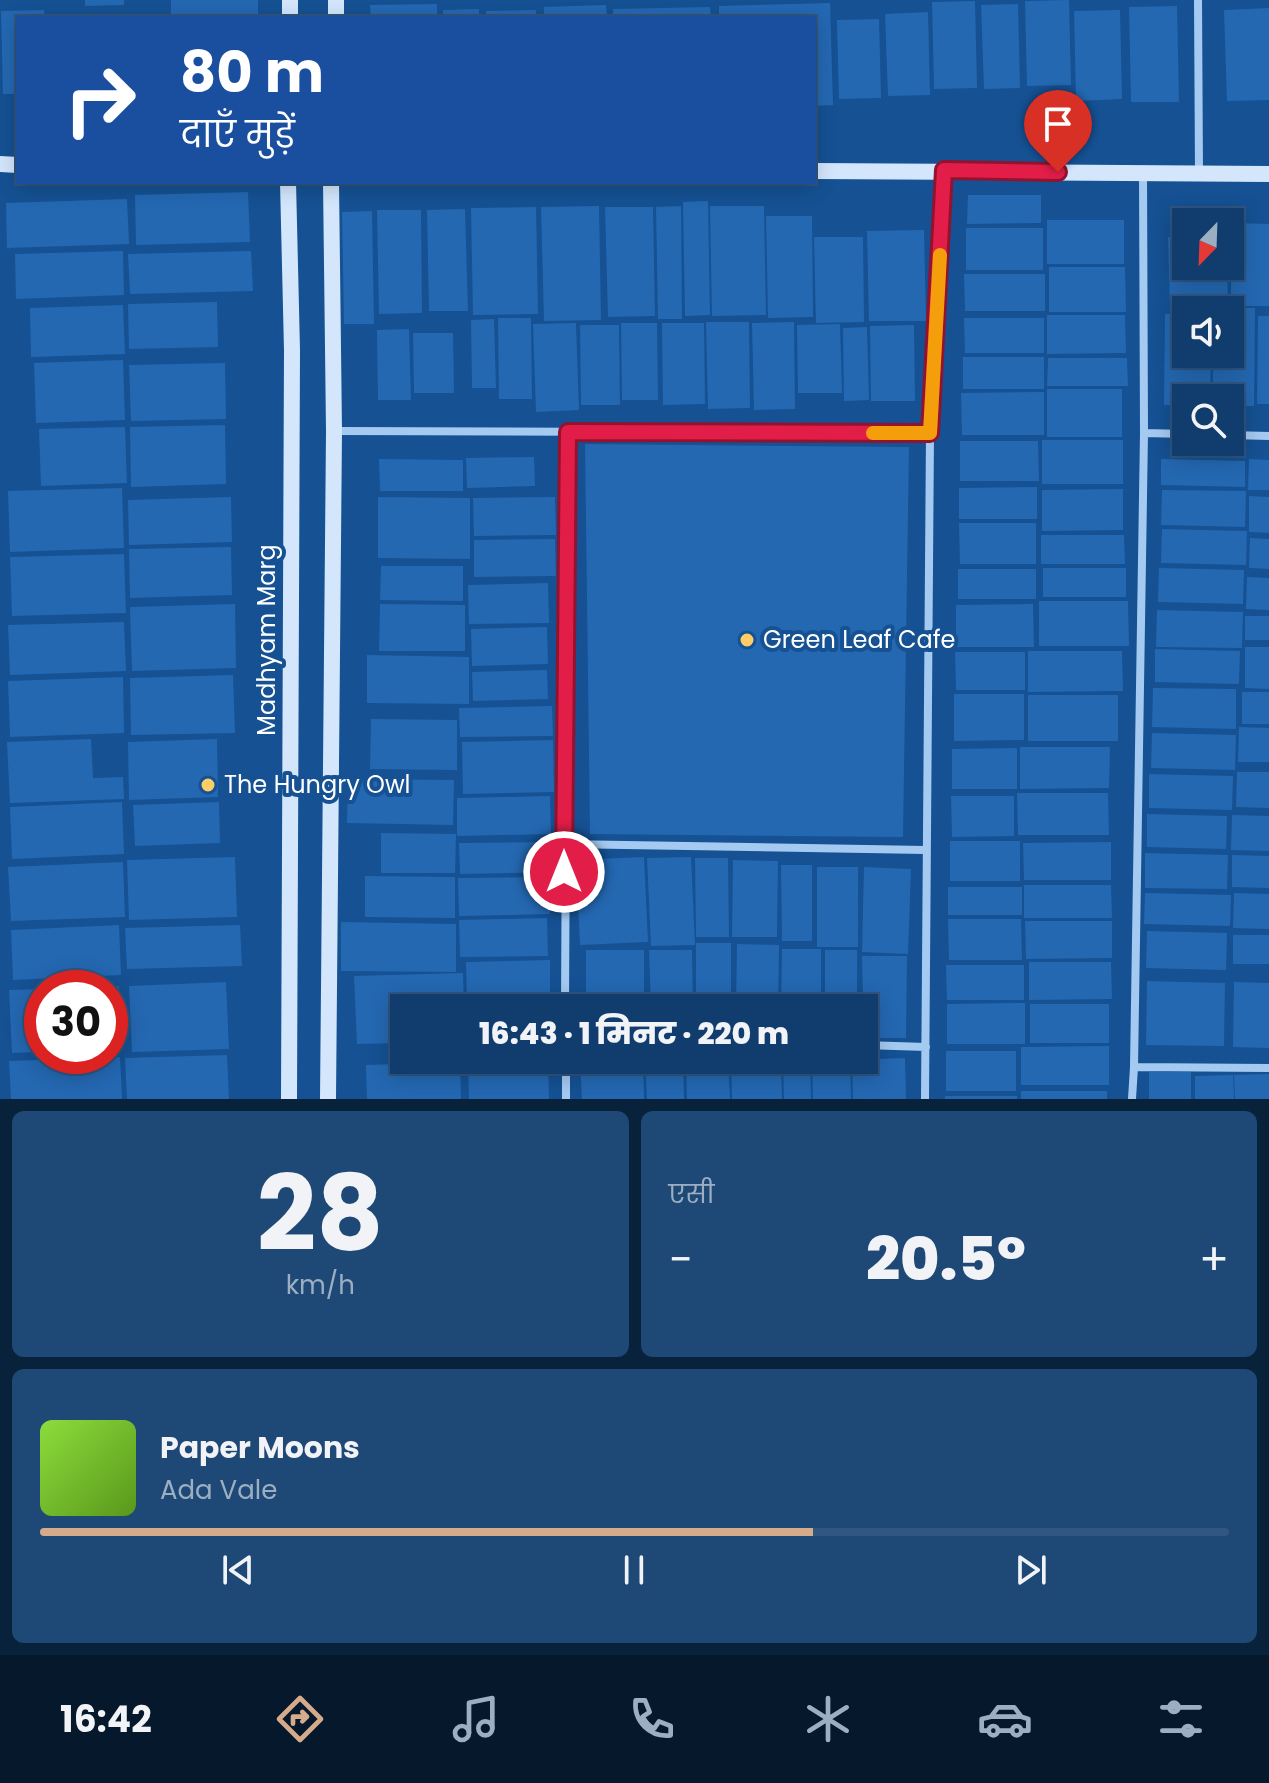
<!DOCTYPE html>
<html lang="hi">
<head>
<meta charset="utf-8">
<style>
	:root { --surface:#103d6e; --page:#1e4876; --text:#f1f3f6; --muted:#9caec2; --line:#305681; --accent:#d6ab8b }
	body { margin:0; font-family:Poppins,"Noto Sans Devanagari",sans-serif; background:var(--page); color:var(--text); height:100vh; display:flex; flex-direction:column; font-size:30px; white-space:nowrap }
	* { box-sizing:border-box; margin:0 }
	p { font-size:26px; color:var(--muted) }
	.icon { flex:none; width:44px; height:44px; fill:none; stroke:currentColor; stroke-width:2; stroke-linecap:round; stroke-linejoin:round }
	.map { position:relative; height:1099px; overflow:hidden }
	.sheet { display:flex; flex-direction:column; gap:12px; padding:12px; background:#09223c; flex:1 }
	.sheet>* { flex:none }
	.hud { position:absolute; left:16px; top:16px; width:800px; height:168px; border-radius:0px; box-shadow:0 4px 20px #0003,0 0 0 2px var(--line); background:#1a4fa0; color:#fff; overflow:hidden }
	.needle { width:52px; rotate:203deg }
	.buttons { position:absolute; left:1172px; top:208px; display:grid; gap:16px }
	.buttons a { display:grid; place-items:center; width:72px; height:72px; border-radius:0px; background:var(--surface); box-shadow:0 4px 20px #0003,0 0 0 2px var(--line); font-size:40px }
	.speed { position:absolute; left:24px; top:970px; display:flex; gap:16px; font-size:40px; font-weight:700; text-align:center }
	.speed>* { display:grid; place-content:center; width:104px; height:104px; border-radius:50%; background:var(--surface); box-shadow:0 4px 20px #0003,0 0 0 2px var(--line); line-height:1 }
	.speed .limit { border:12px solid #d22; background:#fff; color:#111 }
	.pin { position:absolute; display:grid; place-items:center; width:68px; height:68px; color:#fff; margin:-82px -34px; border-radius:50% 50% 50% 0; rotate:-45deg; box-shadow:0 0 8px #0007 }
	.pin .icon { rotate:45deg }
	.me { position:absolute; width:88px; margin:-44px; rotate:0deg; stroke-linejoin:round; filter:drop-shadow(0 0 6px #0008) }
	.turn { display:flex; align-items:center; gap:28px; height:168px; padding:0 32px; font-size:36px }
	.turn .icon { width:104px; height:104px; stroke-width:2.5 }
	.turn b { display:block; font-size:56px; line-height:68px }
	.big { font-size:60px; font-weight:800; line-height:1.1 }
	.sheet .tile { flex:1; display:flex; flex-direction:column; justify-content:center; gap:12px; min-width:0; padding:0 28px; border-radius:12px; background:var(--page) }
	.sheet .dial { align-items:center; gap:0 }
	.dial b { font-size:104px; line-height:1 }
	.song { display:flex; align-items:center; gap:24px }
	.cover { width:96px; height:96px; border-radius:12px; background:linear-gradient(135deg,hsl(90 70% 55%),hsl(90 70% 35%)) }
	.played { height:8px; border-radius:4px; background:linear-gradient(90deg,var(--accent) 65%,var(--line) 65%) }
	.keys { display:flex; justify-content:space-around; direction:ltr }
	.heat { display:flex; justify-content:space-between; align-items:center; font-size:44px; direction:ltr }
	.sheet .tiles { flex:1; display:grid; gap:12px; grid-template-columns:1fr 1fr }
	.tile:last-child { grid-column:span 2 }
	.trip { position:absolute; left:390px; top:994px; width:488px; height:80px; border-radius:0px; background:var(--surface); box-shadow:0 4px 20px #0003,0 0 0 2px var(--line); font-weight:800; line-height:80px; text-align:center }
	.menu { display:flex; height:128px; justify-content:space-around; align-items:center; background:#06182c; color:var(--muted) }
	.menu .icon { width:56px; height:56px }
	.menu .current { color:var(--accent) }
	.menu b { font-size:36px; color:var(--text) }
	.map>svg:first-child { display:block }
	.building { fill:#2468b2 }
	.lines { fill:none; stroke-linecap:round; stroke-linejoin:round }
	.street { stroke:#a5caf1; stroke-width:8 }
	.secondary { stroke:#d3e6fc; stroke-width:16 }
	.route-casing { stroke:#92132f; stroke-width:20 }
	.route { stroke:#e11d48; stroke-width:14 }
	.slow { stroke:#f59e0b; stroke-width:14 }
	.poi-dot { fill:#ffcd65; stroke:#155193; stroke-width:3 }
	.labels { text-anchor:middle; stroke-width:8; stroke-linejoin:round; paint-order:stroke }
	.street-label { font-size:24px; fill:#fff; stroke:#155193 }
	.poi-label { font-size:24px; fill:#fff; stroke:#155193; text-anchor:start }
</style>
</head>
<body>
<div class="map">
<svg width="1269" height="1099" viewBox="0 0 1269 1099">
	<rect width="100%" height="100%" fill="#155193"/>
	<path class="building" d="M 85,0 L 124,0 L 124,5 L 85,6 Z
		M 171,0 L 258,0 L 258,18 L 171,18 Z
		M 1069,0 L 1071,85 L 1027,86 L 1025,1 Z
		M 975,1 L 977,88 L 934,89 L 932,2 Z
		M 830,3 L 833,105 L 814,106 L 814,18 L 719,18 L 719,6 Z
		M 437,4 L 437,18 L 371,18 L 370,5 Z
		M 1018,4 L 1020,88 L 984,89 L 981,5 Z
		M 606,5 L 607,18 L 544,18 L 544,7 Z
		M 1177,6 L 1179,102 L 1131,102 L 1129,7 Z
		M 710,7 L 711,18 L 613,18 L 613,9 Z
		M 1269,8 L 1269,100 L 1227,101 L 1224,10 Z
		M 479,9 L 479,18 L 443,18 L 443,10 Z
		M 44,10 L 45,18 L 18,18 L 18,94 L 3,94 L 1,11 Z
		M 536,10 L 536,18 L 486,18 L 486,11 Z
		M 1120,10 L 1122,99 L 1076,101 L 1074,11 Z
		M 928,12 L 930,95 L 888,96 L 885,14 Z
		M 879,19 L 881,98 L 839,99 L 837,20 Z
		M 248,192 L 250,242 L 136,245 L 135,195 Z
		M 968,195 L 1041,195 L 1041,223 L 967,224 Z
		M 127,199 L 129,244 L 7,248 L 6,203 Z
		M 708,201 L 710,315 L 685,316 L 683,202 Z
		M 599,206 L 601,320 L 544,321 L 541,207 Z
		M 681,206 L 682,319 L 658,319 L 656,207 Z
		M 710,206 L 764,206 L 766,315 L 712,316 Z
		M 536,207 L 538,314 L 473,315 L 471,208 Z
		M 605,207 L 653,207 L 655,316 L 608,317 Z
		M 465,209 L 468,311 L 429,311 L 427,210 Z
		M 377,210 L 421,210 L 422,313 L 379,314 Z
		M 372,211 L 374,324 L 344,324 L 342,212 Z
		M 766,216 L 812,216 L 813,317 L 768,318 Z
		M 1047,220 L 1124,220 L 1124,264 L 1047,264 Z
		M 1231,223 L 1269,224 L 1269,306 L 1231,306 Z
		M 966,228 L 1043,228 L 1043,270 L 966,270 Z
		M 924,230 L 926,321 L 869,321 L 867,231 Z
		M 814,237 L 863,237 L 864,322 L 816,323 Z
		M 1168,237 L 1186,237 L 1186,266 L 1227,266 L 1228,305 L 1170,306 Z
		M 123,251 L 124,295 L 16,299 L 15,254 Z
		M 251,251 L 253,291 L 130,294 L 128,254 Z
		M 1049,267 L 1125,267 L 1126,312 L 1049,312 Z
		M 964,274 L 1045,274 L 1045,311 L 965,311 Z
		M 217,302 L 218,347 L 129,349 L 128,304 Z
		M 123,305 L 125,354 L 31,357 L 30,308 Z
		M 1230,308 L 1255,308 L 1254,406 L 1230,406 L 1230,398 L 1213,398 L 1213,354 L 1230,354 Z
		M 1165,314 L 1186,314 L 1186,354 L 1211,354 L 1210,398 L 1186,398 L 1186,405 L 1164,405 Z
		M 1047,315 L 1125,315 L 1126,353 L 1047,354 Z
		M 1258,316 L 1269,316 L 1269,404 L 1257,404 Z
		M 498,318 L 531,318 L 532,399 L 499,399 Z
		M 964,318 L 1044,318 L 1044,353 L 965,353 Z
		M 494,319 L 496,388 L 472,388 L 471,320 Z
		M 706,322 L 749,322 L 750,408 L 708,409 Z
		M 794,322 L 795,409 L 754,410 L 752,323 Z
		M 576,323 L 579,410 L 536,412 L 533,324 Z
		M 621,323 L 657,323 L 658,400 L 622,400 Z
		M 662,323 L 704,323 L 705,404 L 663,405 Z
		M 840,324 L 842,393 L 798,393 L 797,325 Z
		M 580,325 L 619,325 L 620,405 L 581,405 Z
		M 914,325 L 915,401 L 871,401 L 870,326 Z
		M 867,327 L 869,400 L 844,401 L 843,328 Z
		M 409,329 L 411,400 L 378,400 L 377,330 Z
		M 413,333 L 453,333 L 454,393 L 414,393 Z
		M 963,357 L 1044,357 L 1044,389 L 963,389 Z
		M 1048,358 L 1127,358 L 1128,386 L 1047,386 Z
		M 123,360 L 125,420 L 36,423 L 34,363 Z
		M 225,363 L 226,419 L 131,421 L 129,365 Z
		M 1047,389 L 1122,389 L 1122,437 L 1047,437 Z
		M 1044,392 L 1044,435 L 962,435 L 961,393 Z
		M 225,425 L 226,484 L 131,487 L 130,427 Z
		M 125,427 L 127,483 L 41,486 L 39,429 Z
		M 1042,440 L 1123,440 L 1123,484 L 1042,484 Z
		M 960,441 L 1038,441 L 1039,481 L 960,481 Z
		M 585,444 L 909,447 L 903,837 L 590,834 Z
		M 534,457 L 535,486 L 467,488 L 466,458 Z
		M 379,459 L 463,460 L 463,491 L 380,491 Z
		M 1161,459 L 1245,461 L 1245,487 L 1161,485 Z
		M 1249,459 L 1269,460 L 1269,490 L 1248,490 Z
		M 1037,487 L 1037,519 L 959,519 L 959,488 Z
		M 122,488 L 124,548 L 10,552 L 8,491 Z
		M 1123,489 L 1123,530 L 1042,531 L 1042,490 Z
		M 1162,490 L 1246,491 L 1245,527 L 1161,525 Z
		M 1249,496 L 1269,497 L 1269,533 L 1249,532 Z
		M 231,497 L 232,542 L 129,545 L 128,500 Z
		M 378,497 L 470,498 L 470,559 L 378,558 Z
		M 555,497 L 556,535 L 474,536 L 473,498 Z
		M 959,523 L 1036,523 L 1036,564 L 960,564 Z
		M 1162,529 L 1247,531 L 1246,565 L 1161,563 Z
		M 1041,535 L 1124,535 L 1125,564 L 1041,564 Z
		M 1250,538 L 1269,539 L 1269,569 L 1249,568 Z
		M 555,539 L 556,576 L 474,577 L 474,540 Z
		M 231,547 L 232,595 L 130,598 L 129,549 Z
		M 124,554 L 126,613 L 12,616 L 10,557 Z
		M 381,566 L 463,566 L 463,601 L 380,600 Z
		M 1043,568 L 1126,568 L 1126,597 L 1043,597 Z
		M 1159,568 L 1244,570 L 1243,604 L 1158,602 Z
		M 958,569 L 1036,569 L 1036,599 L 958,599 Z
		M 1247,577 L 1269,578 L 1269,610 L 1246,609 Z
		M 548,583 L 549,623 L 469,624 L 468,585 Z
		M 1039,601 L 1128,601 L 1129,646 L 1039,646 Z
		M 235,604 L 236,668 L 132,671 L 130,607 Z
		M 380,604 L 465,605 L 465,651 L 379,651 Z
		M 1033,604 L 1034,647 L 956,647 L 956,605 Z
		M 1157,610 L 1243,612 L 1242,648 L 1156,647 Z
		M 1245,616 L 1269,616 L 1269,640 L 1245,640 Z
		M 124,622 L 126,671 L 10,675 L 8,625 Z
		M 547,627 L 548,664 L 472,666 L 471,629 Z
		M 1245,647 L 1269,647 L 1269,689 L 1245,688 Z
		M 1155,649 L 1240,651 L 1239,684 L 1155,682 Z
		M 1028,651 L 1122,651 L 1123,691 L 1028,692 Z
		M 955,652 L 1025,652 L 1025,690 L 956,690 Z
		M 367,655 L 469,657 L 469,704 L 367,703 Z
		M 547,670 L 548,699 L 473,701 L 472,672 Z
		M 233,675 L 235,733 L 131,735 L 130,678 Z
		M 123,677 L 124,733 L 10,737 L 8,681 Z
		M 1153,688 L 1236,689 L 1236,729 L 1152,727 Z
		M 1242,692 L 1269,692 L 1269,724 L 1242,724 Z
		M 954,694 L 1024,694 L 1024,740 L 954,741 Z
		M 1028,695 L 1118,695 L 1118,741 L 1028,741 Z
		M 552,706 L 553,736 L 460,737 L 459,708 Z
		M 371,719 L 457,720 L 457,770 L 370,769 Z
		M 1239,727 L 1269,728 L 1269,762 L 1238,762 Z
		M 1152,733 L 1236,735 L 1235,770 L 1151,768 Z
		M 91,739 L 93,778 L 123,777 L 124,799 L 10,803 L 7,742 Z
		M 217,739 L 218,797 L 129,800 L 128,742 Z
		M 553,740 L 554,792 L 463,794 L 462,742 Z
		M 1020,747 L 1110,747 L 1109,788 L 1020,789 Z
		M 1017,748 L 1017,789 L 952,789 L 952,749 Z
		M 1237,772 L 1269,772 L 1269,808 L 1236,807 Z
		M 1149,774 L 1233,776 L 1232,810 L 1149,808 Z
		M 348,779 L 454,780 L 453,825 L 347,823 Z
		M 1017,793 L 1108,793 L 1109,835 L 1018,835 Z
		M 550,796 L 551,834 L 457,836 L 457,798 Z
		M 951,796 L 1014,796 L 1014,836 L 952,837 Z
		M 122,802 L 124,854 L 12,859 L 10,807 Z
		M 219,802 L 220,843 L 135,846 L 133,805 Z
		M 1147,814 L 1227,816 L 1226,849 L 1147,847 Z
		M 1232,815 L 1269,816 L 1269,851 L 1231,850 Z
		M 381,833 L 456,834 L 455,873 L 381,873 Z
		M 950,841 L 1020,841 L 1020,881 L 950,881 Z
		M 549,842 L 549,872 L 460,874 L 459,843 Z
		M 1111,842 L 1111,880 L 1024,880 L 1023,843 Z
		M 1145,853 L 1228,855 L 1227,889 L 1145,888 Z
		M 1232,855 L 1269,856 L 1269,888 L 1232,887 Z
		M 235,857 L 237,917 L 129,920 L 127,860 Z
		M 644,857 L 648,942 L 580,945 L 576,860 Z
		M 691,857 L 695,945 L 651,946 L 647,858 Z
		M 695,858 L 728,858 L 729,937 L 696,937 Z
		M 733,860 L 778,861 L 777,937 L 732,937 Z
		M 123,862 L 125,917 L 11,921 L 8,867 Z
		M 781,865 L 812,865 L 812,941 L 782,941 Z
		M 817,867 L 858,867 L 858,947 L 817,947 Z
		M 864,867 L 911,869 L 908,954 L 862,952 Z
		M 365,876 L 455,877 L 455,918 L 365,917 Z
		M 549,877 L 550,914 L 459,916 L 458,878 Z
		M 1024,885 L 1111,885 L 1112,918 L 1024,918 Z
		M 948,887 L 1022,887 L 1022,915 L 948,915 Z
		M 1145,893 L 1231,895 L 1230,926 L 1144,924 Z
		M 1234,893 L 1269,894 L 1269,929 L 1233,928 Z
		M 547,918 L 548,956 L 460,957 L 459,920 Z
		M 948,919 L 1021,919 L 1022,960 L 949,960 Z
		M 1025,921 L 1112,921 L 1112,958 L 1026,959 Z
		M 341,922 L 456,924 L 456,972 L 341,971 Z
		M 119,925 L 121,975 L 13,980 L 11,930 Z
		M 240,925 L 242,966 L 127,969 L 125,928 Z
		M 1147,931 L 1227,933 L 1226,970 L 1146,968 Z
		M 1233,935 L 1269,935 L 1269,964 L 1233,964 Z
		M 696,943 L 731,943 L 731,1008 L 696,1008 Z
		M 737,944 L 779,945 L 778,1008 L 736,1008 Z
		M 782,949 L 821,949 L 821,1008 L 781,1008 Z
		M 586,950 L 644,950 L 644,1008 L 586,1008 Z
		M 649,950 L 692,950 L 693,1008 L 651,1008 Z
		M 825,950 L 857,950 L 857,1008 L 825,1008 Z
		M 862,956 L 907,956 L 906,1038 L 864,1038 Z
		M 550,960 L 550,1001 L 467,1002 L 466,962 Z
		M 1029,962 L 1111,962 L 1112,999 L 1029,1000 Z
		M 946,965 L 1024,965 L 1024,1000 L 947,1000 Z
		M 463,973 L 464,1008 L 404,1008 L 404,1043 L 357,1044 L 354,976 Z
		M 1147,981 L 1225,983 L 1224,1046 L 1146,1045 Z
		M 226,982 L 229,1049 L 132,1052 L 129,986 Z
		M 1234,982 L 1269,983 L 1269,1048 L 1233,1047 Z
		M 119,986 L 122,1049 L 110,1050 L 110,987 Z
		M 42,989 L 42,1052 L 12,1053 L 9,990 Z
		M 554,1003 L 554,1008 L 467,1008 L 467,1005 Z
		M 1025,1003 L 1025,1044 L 947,1044 L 947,1004 Z
		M 1030,1004 L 1109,1004 L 1109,1043 L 1030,1043 Z
		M 1109,1046 L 1109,1085 L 1021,1085 L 1021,1047 Z
		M 946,1051 L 1016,1051 L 1016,1091 L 946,1091 Z
		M 227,1055 L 229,1099 L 127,1099 L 125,1058 Z
		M 120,1057 L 122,1099 L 11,1099 L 9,1061 Z
		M 905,1058 L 906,1099 L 853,1099 L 852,1060 Z
		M 468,1060 L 548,1060 L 549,1099 L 469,1099 Z
		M 580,1060 L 643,1060 L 644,1099 L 582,1099 Z
		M 645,1060 L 683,1060 L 684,1099 L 647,1099 Z
		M 686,1060 L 728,1060 L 730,1099 L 687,1099 Z
		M 731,1060 L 781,1060 L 782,1099 L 732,1099 Z
		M 783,1060 L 810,1060 L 811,1099 L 784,1099 Z
		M 812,1060 L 850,1060 L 851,1099 L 813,1099 Z
		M 460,1062 L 461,1099 L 367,1099 L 366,1065 Z
		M 1149,1072 L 1191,1072 L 1191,1099 L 1149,1099 Z
		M 1269,1074 L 1269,1099 L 1235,1099 L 1234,1075 Z
		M 1233,1075 L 1234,1099 L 1195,1099 L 1195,1076 Z
		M 1021,1091 L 1107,1091 L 1107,1099 L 1021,1099 Z
		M 945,1096 L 1017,1096 L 1017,1099 L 945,1099 Z"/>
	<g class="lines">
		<path class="street" d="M 1198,0 L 1199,173
			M 1143,173 L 1144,433 L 1186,434
			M 334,431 L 930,433
			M 1230,435 L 1269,436
			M 563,844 L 925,850
			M 565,1008 L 568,432
			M 864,1045 L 926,1047
			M 566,1060 L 566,1099
			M 1134,1067 L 1144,433
			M 925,1099 L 930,433 L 944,171
			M 1132,1099 L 1134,1067 L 1269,1068"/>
		<path class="secondary" d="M 290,18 L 290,0
			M 336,18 L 336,0
			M 0,164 L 18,165
			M 814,171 L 1269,174
			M 288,182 L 292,350 L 289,1099
			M 328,1099 L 334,431 L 331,182"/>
	</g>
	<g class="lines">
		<defs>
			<path id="route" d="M 564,872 L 568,432 L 930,433 L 944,170 L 1058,172"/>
		</defs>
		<use href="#route" class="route-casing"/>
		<use href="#route" class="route"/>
		<path class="slow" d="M 873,433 L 930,433 L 940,255"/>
	</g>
	<g class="poi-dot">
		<circle cx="747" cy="640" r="8"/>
		<circle cx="208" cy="785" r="8"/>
	</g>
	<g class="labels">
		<g class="street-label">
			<text transform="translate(267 640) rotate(-90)" y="8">Madhyam Marg</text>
		</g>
		<g class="poi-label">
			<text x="763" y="648">Green Leaf Cafe</text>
			<text x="224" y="793">The Hungry Owl</text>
		</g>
	</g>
</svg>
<div class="buttons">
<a><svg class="needle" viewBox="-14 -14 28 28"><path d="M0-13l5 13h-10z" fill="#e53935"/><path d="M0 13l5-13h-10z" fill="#9caec2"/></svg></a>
<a><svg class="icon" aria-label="sound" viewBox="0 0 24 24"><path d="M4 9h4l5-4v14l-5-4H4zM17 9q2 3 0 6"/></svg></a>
<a><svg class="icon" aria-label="search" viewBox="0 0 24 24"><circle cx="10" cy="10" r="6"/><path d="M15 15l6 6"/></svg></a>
</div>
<div class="speed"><div class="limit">30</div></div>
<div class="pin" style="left:1058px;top:172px;background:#d93025"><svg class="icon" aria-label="arrive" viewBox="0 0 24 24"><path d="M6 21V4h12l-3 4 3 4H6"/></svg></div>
<svg class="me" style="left:564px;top:872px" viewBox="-20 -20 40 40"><circle r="17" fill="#e11d48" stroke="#fff" stroke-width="3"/><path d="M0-11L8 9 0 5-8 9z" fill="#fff"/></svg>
<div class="trip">16:43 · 1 मिनट · 220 m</div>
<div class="hud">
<div class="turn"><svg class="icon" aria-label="right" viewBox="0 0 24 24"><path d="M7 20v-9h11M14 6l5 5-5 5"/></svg><div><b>80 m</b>दाएँ मुड़ें</div></div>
</div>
</div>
<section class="sheet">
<div class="tiles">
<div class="tile dial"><b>28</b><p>km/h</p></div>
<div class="tile"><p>एसी</p>
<div class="heat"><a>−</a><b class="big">20.5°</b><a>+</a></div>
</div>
<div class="tile">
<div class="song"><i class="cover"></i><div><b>Paper Moons</b><p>Ada Vale</p></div></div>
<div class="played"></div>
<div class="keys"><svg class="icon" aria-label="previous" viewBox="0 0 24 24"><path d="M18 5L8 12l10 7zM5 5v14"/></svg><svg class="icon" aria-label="pause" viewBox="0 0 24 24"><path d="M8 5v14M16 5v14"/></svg><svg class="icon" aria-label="next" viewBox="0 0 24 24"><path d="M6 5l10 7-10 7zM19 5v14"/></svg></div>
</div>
</div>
</section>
<nav class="menu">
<b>16:42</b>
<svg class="icon current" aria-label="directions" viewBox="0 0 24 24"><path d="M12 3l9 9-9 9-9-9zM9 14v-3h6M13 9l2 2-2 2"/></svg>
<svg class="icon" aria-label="music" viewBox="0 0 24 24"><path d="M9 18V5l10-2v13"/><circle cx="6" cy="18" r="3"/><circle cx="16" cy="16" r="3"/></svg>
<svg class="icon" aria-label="phone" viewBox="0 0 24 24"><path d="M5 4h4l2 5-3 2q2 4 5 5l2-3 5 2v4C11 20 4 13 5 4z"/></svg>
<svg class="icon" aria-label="climate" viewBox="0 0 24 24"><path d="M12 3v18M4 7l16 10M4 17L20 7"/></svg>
<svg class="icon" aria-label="car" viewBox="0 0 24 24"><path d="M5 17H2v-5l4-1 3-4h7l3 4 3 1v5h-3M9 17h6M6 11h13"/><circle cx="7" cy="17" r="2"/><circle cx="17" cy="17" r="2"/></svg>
<svg class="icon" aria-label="filters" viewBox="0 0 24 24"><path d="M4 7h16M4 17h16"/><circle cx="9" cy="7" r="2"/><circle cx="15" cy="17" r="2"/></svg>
</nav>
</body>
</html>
